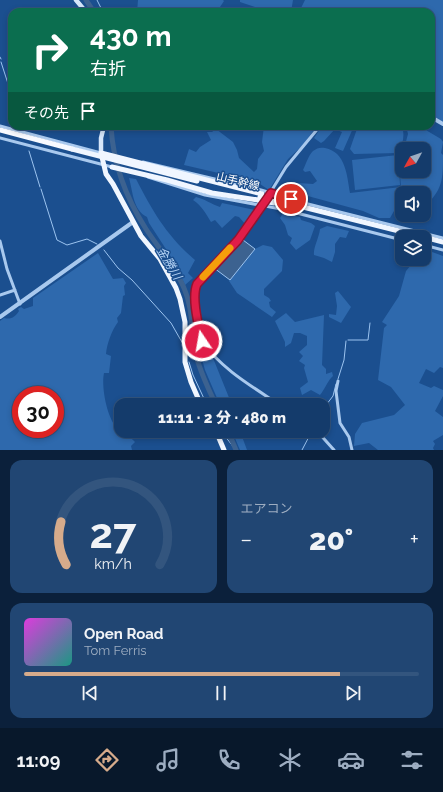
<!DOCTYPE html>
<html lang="ja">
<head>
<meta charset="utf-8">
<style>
	:root { --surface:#143b6b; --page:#214673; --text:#f1f3f6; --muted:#9dadc1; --line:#33557e; --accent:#d6ab8b }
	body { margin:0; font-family:Raleway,"Noto Sans JP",sans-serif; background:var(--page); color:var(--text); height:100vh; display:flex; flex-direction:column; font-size:15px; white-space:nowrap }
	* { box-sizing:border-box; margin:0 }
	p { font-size:13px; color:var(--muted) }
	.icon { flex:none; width:22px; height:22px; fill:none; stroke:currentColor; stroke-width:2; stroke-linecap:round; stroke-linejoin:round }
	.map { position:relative; height:450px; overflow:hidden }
	.panel { display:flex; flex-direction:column; gap:10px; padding:10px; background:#0b203b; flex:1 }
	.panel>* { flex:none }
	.hud { position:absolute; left:8px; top:8px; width:427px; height:122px; border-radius:12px; box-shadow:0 2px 6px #0003,0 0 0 1px var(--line); background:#0b6e4f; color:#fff; overflow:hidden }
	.needle { width:26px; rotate:230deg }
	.controls { position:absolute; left:395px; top:142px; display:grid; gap:8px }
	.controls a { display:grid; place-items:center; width:36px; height:36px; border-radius:8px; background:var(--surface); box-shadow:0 2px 6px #0003,0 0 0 1px var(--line); font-size:20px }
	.speed { position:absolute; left:12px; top:386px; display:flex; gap:8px; font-size:20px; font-weight:700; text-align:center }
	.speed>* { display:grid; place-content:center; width:52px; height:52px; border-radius:50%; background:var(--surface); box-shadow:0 2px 6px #0003,0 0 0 1px var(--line); line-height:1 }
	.speed .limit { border:6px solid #d22; background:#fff; color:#111 }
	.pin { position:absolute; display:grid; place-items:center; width:34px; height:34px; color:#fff; margin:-17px; border:2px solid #fff; border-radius:50%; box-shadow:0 1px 4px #0007 }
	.me { position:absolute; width:44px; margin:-22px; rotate:348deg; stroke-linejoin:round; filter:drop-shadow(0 0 3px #0008) }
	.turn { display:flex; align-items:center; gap:14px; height:84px; padding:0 16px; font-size:18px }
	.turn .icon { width:52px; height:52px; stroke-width:2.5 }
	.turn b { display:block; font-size:28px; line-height:34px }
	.then { display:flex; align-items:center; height:38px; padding:0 16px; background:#0003; gap:8px; font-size:15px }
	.big { font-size:30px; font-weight:800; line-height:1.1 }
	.panel .card { flex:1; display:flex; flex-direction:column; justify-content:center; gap:6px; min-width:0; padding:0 14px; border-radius:12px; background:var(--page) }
	.panel .dial { align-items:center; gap:0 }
	.dial svg { height:104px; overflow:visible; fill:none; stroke:var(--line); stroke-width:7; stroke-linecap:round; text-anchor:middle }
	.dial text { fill:var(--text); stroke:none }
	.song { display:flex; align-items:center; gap:12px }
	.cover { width:48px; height:48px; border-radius:6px; background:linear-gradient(135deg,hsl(300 70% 55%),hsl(170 70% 35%)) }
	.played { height:4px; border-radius:2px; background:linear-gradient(90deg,var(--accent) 80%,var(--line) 80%) }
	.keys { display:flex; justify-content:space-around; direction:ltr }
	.heat { display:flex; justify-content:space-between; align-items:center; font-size:22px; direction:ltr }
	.panel .tiles { flex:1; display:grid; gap:10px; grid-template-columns:1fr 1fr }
	.card:last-child { grid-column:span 2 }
	.trip { position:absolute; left:114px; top:398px; width:216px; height:40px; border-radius:12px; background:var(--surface); box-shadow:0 2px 6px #0003,0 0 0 1px var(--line); font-weight:800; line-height:40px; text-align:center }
	.menu { display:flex; height:64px; justify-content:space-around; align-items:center; background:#08182b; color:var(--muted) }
	.menu .icon { width:28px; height:28px }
	.menu .on { color:var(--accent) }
	.menu b { font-size:18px; color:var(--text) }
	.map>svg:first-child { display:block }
	.green { fill:#2e69ad; fill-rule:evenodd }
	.water { fill:#3c6290; stroke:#9cc4f0 }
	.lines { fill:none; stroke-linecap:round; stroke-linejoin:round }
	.stream { stroke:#9cc4f0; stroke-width:1 }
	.river { stroke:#3c6290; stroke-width:5 }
	.minor { stroke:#a9c9ee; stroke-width:3 }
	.tertiary { stroke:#a9c9ee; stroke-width:4 }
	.secondary { stroke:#d6e6fa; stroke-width:4.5 }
	.primary { stroke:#f0f6ff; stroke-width:5 }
	.trunk { stroke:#f8faff; stroke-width:5 }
	.primary-bridge { stroke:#f0f6ff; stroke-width:5 }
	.route-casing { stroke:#92132f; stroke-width:10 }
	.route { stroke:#e11d48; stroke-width:7 }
	.slow { stroke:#f59e0b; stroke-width:7 }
	.labels { text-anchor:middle; stroke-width:3; stroke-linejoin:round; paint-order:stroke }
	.street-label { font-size:11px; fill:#fff; stroke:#1b4f8f }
	.water-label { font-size:12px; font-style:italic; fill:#b5d3f5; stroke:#1b4f8f }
</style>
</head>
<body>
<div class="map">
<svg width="443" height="450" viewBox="0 0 443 450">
	<rect width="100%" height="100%" fill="#1b4f8f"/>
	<path class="green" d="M 138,0 L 223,0 L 224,1 L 220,7 L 215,12 L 137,12 Z
		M 240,0 L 293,0 L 291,12 L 253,12 L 255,7 L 240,2 Z
		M 305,0 L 443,0 L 443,122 L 431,115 L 431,12 L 299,12 Z
		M 264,126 L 317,126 L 303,145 L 288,159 L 269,190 L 257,182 L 184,165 L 189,149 L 196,152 L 200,147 L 211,140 L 207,132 L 212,132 L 216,129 L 233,142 L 237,150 L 239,158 L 254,172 L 257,169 L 258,159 L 264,151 L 262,142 Z
		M 322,126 L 332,126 L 335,129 L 324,141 L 321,143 L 314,138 Z
		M 340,126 L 354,126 L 343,151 L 335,148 L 342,132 L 337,130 L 337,128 Z
		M 358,126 L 402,126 C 405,136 403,144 398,153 L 354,154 L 350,149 Z
		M 406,126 L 419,126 L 441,139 L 443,142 L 441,153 L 443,155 C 443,179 443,190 424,207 L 424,193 L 402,193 L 402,212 L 394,211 L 390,218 L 379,218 L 363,211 L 293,192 L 298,183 L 313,184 L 317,181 L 310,171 L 305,172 L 303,170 C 306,164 308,156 313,151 C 317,148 320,147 325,148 C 346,152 347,176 350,193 L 401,187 L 399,164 L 400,185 L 355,190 L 352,160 L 398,155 L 402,151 L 402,171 L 424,171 L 424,149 L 404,149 L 408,134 Z
		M 129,178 L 136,179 C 153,212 167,236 195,260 L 188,273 L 193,278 L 185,285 L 175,263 L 149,223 L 147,217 C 133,210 133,192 129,178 Z
		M 196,197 C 205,199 211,204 220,207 L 222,203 L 255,210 L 246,225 L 239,217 L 235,216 L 222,228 L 215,220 L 211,222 C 206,214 202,206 193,200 Z
		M 283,213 L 300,217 L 301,220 L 311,223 L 315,226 L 310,240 L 296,250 L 290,243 L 292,238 L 288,235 L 285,225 L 280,218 Z
		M 327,226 L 349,231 L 346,238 L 340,237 L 335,244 L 335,252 L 332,262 L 324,258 L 314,255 C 313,248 319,238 320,229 Z
		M 263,245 L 272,247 L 283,260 L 282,271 L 264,289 L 264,295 L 269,298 L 271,301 L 269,302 L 270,307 L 276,312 L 272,317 L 237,293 L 229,281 L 255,249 Z
		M 424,249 L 443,256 L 443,368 L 440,367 L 434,373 L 426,369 L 419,383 L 431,388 L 434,386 L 443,390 L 443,396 L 435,411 L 443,417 L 443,435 L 433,441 L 435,444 L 433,448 L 434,450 L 378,450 L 369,443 L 354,446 L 355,434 L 362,423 L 394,415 L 405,405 L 391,387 L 378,380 L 384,328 L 387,325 L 382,322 L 399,296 L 406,271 L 416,259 L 424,259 Z
		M 98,253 L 113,279 L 123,278 L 126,283 L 124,286 L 125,295 L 123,296 L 121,313 L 117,318 L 118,322 C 112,330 107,343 106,354 L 111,356 L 109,373 L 104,373 C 101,387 107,419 118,429 C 123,434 131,437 135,442 L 131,446 L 132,450 L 0,450 L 0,321 L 4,318 C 11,320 15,317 19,311 L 18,309 L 21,307 L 24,309 L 33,306 L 33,298 ZM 21,395 L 55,395 L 55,429 L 21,429 Z
		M 338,291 L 351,307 L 341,323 L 329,317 L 329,314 L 336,315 L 337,306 L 335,293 Z
		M 286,313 L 295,322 L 324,315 L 322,365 L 326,369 L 326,374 L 332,372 L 333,376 C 328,380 325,389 320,395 L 311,390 L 302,395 L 300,388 L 308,382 L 304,368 L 305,365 L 299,361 L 303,356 L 299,352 L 307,345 L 307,336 L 300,333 L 294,333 L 291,343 L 285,347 L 285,342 L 275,321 Z
		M 200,343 L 215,357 L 213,358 L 232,405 L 220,405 L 205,370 L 198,344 Z
		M 232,431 L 240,431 L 247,450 L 240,450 Z"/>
	<path class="water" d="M 243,240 L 255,249 L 230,280 L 214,268 Z"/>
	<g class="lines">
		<path class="stream" d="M 97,0 L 103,12
			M 0,57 L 1,59
			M 1,62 L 12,96
			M 21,126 L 22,129
			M 29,151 L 40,187
			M 41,189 L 57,240 L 67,245 L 87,239 L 97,244
			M 104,250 L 118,268 L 132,280 L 171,323 L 183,344
			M 348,340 L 368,340 L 370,323
			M 189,362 L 193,375 L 207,405
			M 338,379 L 344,360 L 346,341
			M 323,409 L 333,396 L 336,384
			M 221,431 L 235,449
			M 302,450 L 312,431"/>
		<path class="river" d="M 86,0 L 94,12
			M 111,126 C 113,163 126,198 146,229 C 159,249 175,266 184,288 C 193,308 191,330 195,351 C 199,370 208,388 216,405
			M 228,431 L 236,450"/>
		<path class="minor" d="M 0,126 L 101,153
			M 0,138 L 112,167
			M 143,162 L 261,190 L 304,203 L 443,238
			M 148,177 L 205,195 L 281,209 L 402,240
			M 267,198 L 286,167 L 320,126
			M 0,241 L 7,269 L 20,304
			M 424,245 L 443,250
			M 0,295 L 15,290
			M 202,341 L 195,303 L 195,288 L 201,279 L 247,229 L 262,205
			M 186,345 L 202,341 C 221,369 253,387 280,405
			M 338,381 L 336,391 L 340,423 L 349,437 L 352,450
			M 315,400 L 316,405
			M 317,431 L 334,450"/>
		<path class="tertiary" d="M 431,117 L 443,124
			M 0,317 L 133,222"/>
		<path class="secondary" d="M 76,0 L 86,12
			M 101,153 L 101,138 L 104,126"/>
		<path class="primary" d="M 112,167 L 167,180 L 212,193 L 258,200
			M 275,200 L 423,237
			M 424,237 L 443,242
			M 201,405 L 191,382 L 185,362 L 185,322 L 180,299 L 176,288 L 160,259 L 141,236 L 113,184 L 106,174 L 101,153 L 262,194
			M 216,431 L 224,450"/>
		<path class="trunk" d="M 0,130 L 72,149"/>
		<path class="primary-bridge" d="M 72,149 L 197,181
			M 260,197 L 271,199
			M 258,200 L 274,203"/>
	</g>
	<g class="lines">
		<defs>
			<path id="route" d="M 202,341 C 199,327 191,298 197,284 L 238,240 L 271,193 L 291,199"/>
		</defs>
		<use href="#route" class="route-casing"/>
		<use href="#route" class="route"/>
		<path class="slow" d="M 203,277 L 230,248"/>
	</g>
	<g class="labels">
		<g class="street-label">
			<text transform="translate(238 181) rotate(14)" y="4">山手幹線</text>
		</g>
		<g class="water-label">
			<text transform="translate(169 263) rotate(59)" y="4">金勝川</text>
		</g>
	</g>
</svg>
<div class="controls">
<a><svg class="needle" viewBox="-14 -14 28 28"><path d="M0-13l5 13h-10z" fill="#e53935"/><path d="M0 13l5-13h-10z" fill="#9dadc1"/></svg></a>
<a><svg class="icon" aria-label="sound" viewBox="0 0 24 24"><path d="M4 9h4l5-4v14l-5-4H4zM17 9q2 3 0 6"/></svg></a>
<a><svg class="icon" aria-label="layers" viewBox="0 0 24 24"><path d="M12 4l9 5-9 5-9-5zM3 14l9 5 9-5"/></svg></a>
</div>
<div class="speed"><div class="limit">30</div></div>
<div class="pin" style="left:291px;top:199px;background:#d93025"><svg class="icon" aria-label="arrive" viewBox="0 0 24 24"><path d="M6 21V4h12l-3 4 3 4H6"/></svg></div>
<svg class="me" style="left:202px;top:341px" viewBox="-20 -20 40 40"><circle r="17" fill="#e11d48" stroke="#fff" stroke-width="3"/><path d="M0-11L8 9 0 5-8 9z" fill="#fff"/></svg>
<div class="trip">11:11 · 2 分 · 480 m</div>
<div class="hud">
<div class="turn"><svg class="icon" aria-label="right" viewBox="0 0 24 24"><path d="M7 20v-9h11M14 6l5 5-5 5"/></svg><div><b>430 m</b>右折</div></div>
<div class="then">その先<svg class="icon" aria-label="arrive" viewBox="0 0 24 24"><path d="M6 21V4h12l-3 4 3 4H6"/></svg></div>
</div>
</div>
<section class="panel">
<div class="tiles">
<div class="card dial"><svg viewBox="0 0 100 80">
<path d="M14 69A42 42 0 1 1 86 69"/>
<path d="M14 69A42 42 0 0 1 10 36" stroke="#d6ab8b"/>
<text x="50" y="56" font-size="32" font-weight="700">27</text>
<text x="50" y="72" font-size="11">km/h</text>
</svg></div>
<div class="card"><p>エアコン</p>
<div class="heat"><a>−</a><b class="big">20°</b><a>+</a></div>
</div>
<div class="card">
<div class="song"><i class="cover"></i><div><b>Open Road</b><p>Tom Ferris</p></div></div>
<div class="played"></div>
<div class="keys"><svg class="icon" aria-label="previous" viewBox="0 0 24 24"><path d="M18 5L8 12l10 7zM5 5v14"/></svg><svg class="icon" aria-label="pause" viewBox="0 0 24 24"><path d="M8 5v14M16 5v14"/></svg><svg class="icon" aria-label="next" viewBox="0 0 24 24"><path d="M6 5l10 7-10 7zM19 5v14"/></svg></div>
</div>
</div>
</section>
<nav class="menu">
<b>11:09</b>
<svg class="icon on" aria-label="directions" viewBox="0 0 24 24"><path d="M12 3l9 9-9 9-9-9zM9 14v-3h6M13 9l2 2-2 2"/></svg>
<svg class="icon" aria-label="music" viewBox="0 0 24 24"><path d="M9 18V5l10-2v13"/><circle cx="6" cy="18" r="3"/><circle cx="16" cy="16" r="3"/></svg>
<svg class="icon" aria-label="phone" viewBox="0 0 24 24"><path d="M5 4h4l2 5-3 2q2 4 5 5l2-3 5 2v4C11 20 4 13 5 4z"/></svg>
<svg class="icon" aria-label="climate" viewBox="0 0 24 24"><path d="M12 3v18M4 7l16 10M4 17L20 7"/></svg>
<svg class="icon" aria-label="car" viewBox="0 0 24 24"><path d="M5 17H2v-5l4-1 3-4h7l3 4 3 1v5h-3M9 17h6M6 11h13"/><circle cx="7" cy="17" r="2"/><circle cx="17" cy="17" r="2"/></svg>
<svg class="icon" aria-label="filters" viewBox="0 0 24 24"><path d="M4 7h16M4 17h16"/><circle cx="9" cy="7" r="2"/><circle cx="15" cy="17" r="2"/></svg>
</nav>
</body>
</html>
